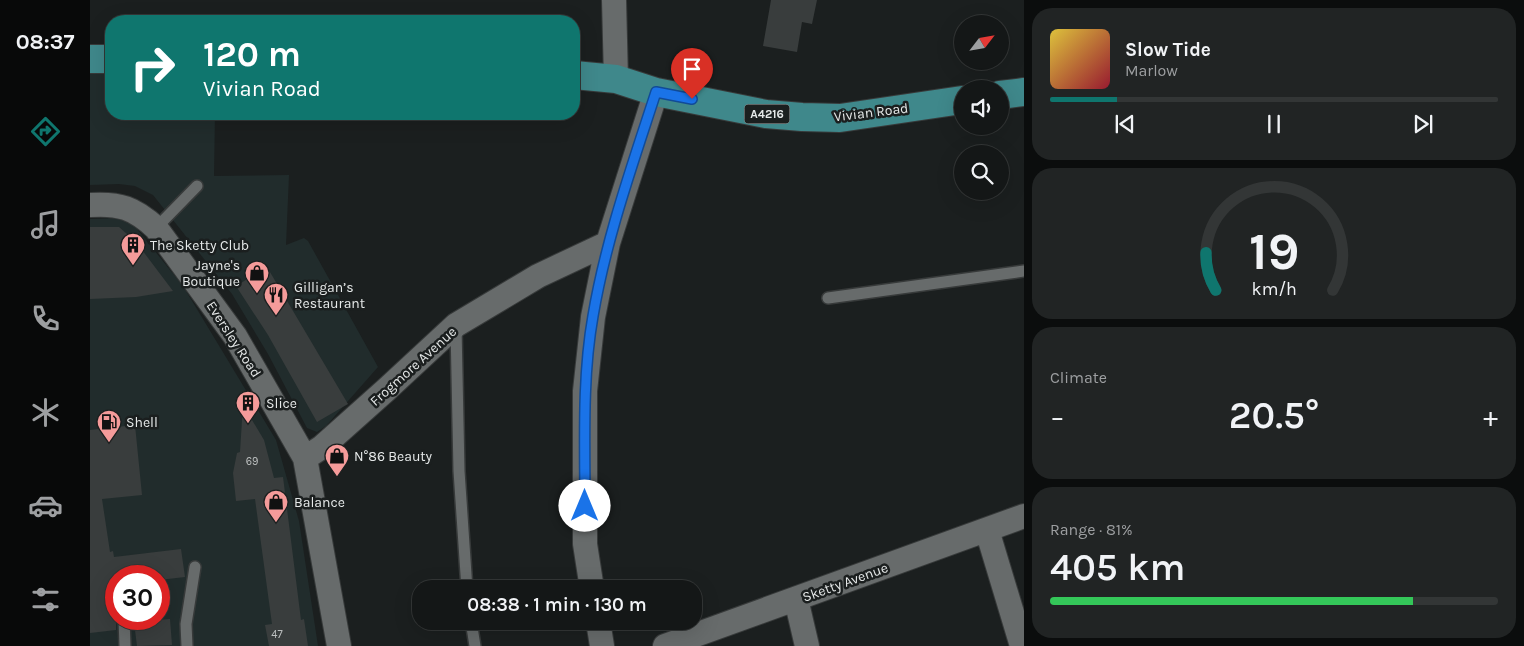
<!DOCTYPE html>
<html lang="en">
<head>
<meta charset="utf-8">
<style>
	:root { --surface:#141717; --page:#212424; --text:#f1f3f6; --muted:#9d9fa1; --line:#333636; --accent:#0f766e }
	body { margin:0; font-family:Karla,sans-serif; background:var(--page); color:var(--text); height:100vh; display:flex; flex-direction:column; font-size:19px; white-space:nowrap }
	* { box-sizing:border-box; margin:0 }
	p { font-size:16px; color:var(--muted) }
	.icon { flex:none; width:28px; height:28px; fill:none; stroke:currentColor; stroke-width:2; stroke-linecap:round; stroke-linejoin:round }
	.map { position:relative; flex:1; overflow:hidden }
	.side { display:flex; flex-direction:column; gap:8px; padding:8px; background:#0b0d0d; width:500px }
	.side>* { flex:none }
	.banner { position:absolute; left:15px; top:15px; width:475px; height:105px; border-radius:20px; box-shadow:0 5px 20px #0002,0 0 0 1px var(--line); background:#0f766e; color:#fff; overflow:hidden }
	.needle { width:32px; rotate:59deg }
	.buttons { position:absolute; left:864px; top:15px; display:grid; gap:10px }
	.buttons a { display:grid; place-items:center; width:55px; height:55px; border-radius:50%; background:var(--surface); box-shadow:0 5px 20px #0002,0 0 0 1px var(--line); font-size:25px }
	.speed { position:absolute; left:15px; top:565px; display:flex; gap:10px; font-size:25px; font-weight:700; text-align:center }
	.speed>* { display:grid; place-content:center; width:65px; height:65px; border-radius:50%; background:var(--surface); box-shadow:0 5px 20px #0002,0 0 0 1px var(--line); line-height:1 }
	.speed .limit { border:8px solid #d22; background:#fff; color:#111 }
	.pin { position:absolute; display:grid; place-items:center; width:42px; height:42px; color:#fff; margin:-51px -21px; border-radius:50% 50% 50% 0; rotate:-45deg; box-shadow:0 0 5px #0007 }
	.pin .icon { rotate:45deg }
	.me { position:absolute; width:55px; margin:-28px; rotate:0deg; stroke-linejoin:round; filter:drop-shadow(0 0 4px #0008) }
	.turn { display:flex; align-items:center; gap:18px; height:105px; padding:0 15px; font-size:22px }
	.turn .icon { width:65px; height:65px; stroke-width:2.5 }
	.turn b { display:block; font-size:35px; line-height:42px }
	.big { font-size:38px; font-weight:600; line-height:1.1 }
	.side .tile { flex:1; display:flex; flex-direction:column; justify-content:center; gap:8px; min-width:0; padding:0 18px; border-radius:20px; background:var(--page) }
	.side .dial { align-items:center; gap:0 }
	.dial svg { height:130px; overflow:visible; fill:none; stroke:var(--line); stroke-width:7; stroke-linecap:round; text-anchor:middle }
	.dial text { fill:var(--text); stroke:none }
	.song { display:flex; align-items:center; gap:15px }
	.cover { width:60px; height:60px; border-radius:8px; background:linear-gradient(135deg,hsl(50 70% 55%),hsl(350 70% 35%)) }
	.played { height:5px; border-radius:2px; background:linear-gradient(90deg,var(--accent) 15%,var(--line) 15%) }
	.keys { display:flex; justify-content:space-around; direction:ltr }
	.heat { display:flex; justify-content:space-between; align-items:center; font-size:28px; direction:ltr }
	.charge { height:8px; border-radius:4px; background:linear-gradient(90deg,#34c759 81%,var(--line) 0) }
	.trip { position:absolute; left:322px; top:580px; width:290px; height:50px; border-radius:20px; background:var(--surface); box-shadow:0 5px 20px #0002,0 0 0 1px var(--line); font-weight:600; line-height:50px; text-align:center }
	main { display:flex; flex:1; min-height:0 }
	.menu { display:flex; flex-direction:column; width:90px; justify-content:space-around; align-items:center; background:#080909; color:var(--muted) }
	.menu .icon { width:35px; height:35px }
	.menu .selected { color:var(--accent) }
	.menu b { font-size:22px; color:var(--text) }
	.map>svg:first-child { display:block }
	.built { fill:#212c2c; fill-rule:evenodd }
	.building { fill:#393d3d }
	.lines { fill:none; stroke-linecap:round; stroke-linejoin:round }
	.service-casing { stroke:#373a3a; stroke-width:14 }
	.minor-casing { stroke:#373a3a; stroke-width:26 }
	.primary-casing { stroke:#373a3a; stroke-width:30 }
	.service { stroke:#676b6b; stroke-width:11 }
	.minor { stroke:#676b6b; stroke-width:24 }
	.primary { stroke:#3f888b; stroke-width:28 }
	.route-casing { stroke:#114b97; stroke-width:12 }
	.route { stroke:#1a73e8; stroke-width:9 }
	.labels { text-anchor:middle; stroke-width:5; stroke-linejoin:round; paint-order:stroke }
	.number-label { font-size:11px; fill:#bbbebe }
	.shield { fill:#1b1f1f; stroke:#a9acac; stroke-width:1 }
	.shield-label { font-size:12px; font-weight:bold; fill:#e6e9e9 }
	.street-label { font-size:14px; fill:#e6e9e9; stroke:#1b1f1f }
	.poi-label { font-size:14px; fill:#e6e9e9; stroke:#1b1f1f; text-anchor:start }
</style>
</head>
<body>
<main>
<nav class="menu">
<b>08:37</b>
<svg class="icon selected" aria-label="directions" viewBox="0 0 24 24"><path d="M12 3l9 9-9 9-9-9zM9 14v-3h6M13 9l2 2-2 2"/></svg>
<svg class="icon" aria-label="music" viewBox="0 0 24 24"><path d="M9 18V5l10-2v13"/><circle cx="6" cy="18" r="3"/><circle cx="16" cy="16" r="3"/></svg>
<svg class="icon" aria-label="phone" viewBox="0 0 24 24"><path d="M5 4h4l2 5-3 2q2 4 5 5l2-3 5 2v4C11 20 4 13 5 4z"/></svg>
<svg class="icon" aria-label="climate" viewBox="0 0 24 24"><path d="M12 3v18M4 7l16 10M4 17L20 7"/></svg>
<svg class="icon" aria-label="car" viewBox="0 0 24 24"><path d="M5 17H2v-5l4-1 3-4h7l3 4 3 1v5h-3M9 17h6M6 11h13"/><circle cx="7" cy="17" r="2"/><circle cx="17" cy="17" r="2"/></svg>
<svg class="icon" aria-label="filters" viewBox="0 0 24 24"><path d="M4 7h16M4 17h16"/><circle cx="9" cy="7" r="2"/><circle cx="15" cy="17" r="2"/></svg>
</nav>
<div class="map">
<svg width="934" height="646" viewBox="0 0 934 646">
	<rect width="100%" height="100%" fill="#1b1f1f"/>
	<path class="built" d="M 0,69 L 21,70 L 21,114 L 125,114 L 124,176 L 199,175 L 196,245 L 214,238 L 218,241 L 288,367 L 236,426 L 227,432 L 217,428 L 178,354 L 142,294 L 63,195 L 45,186 L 29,184 L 0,185 Z
		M 29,218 L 43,224 L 93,286 L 186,440 L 209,521 L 228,646 L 0,646 L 0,219 ZM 26,576 L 69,576 L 69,619 L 26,619 Z"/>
	<path class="building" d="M 681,0 L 727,0 L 722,24 L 712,22 L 707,52 L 673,46 Z
		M 0,227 L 29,227 L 46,242 L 83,291 L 46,297 L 0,299 Z
		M 177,267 L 258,404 L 227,422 L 178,335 L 146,286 Z
		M 153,405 L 174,440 L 184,478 L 193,477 L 211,620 L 214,619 L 218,646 L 179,646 L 175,625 L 182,624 L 165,499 L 146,501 L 143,473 L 147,453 L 150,452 Z
		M 45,425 L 52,495 L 12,499 L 20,552 L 23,551 L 24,557 L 91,549 L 95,577 L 69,580 L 69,576 L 26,576 L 26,630 L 0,633 L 0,430 Z
		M 80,619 L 82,645 L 47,646 L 44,622 Z"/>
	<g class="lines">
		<defs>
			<path id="service" d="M 66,228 L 107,186
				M 738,298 L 934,271
				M 366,327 L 369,471 L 377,589
				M 34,619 L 35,646
				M 381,621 L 385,646
				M 97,646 L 96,624 L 105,567"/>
			<path id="minor" d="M 524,0 L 526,79
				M 0,205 C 30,203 44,208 66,228 L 145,336 L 215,458 L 249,646
				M 215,458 L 232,447 L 297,389 L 366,325 L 448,276 L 518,243
				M 897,530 L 932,646
				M 502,589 L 495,544 L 495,391 L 503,317 L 518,243 L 566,92
				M 706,599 L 717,646
				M 508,621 L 512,646
				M 575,646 L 934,516"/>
			<path id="primary" d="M 0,59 L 21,59
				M 484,75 L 526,79 L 566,92 L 676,114 L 712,117 L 750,118 L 872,100
				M 910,95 L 934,92"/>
		</defs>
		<use href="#service" class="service-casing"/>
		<use href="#minor" class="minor-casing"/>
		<use href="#primary" class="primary-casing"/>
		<use href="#service" class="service"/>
		<use href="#minor" class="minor"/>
		<use href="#primary" class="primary"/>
	</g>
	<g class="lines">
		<defs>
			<path id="route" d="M 495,506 C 495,443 492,378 503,316 C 516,239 542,166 566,92 L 602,99"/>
		</defs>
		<use href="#route" class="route-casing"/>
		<use href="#route" class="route"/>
	</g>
	<defs>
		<symbol id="building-pin" viewBox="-11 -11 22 30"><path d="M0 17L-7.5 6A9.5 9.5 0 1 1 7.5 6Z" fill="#f59b9a" stroke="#1b1f1f"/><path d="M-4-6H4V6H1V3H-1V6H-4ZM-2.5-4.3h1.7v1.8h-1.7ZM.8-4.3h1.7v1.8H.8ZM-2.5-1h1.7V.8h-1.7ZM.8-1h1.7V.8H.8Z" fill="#111"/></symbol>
		<symbol id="shop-pin" viewBox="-11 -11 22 30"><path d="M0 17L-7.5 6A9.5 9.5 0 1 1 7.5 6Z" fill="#f59b9a" stroke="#1b1f1f"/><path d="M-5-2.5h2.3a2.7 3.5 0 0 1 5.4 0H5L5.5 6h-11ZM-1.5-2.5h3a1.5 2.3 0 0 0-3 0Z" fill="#111"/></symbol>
		<symbol id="restaurant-pin" viewBox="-11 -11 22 30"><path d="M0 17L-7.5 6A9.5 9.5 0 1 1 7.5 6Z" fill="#f59b9a" stroke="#1b1f1f"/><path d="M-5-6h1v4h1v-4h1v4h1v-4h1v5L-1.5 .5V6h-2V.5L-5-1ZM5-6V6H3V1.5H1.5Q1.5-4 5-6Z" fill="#111"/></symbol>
		<symbol id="fuel-pin" viewBox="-11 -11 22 30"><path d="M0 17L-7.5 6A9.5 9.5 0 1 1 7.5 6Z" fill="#f59b9a" stroke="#1b1f1f"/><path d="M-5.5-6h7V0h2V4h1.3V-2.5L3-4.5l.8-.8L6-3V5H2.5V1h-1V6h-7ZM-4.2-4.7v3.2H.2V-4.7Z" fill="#111"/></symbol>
	</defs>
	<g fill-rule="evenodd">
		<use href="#building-pin" x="29" y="231" width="28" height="38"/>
		<use href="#shop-pin" x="153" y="259" width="28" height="38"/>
		<use href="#restaurant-pin" x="172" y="281" width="28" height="38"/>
		<use href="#building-pin" x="144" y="389" width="28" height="38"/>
		<use href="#fuel-pin" x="5" y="408" width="28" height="38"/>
		<use href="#shop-pin" x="233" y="442" width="28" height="38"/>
		<use href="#shop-pin" x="172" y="488" width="28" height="38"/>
	</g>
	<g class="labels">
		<g class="number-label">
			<text x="162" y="465">69</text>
			<text x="187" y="638">47</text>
		</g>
		<rect class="shield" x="654.5" y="104.5" width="45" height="19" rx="4"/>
		<g class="shield-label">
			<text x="677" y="118">A4216</text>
		</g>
		<g class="street-label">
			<text transform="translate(781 112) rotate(-7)" y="5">Vivian Road</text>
			<text transform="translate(144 339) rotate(57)" y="5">Eversley Road</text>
			<text transform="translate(323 366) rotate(-42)" y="5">Frogmore Avenue</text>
			<text transform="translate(755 582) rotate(-20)" y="5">Sketty Avenue</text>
		</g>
		<g class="poi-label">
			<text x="60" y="250">The Sketty Club</text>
			<text x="150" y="270" text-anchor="end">Jayne's<tspan x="150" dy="16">Boutique</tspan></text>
			<text x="204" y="292">Gilligan’s<tspan x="204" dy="16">Restaurant</tspan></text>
			<text x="176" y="408">Slice</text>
			<text x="36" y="427">Shell</text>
			<text x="264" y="461">N°86 Beauty</text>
			<text x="204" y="507">Balance</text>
		</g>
	</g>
</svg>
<div class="buttons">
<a><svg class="needle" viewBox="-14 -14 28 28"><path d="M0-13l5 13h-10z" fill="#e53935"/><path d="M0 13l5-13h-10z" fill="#9d9fa1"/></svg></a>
<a><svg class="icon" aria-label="sound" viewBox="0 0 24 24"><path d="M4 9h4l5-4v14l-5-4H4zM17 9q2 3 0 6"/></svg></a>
<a><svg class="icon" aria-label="search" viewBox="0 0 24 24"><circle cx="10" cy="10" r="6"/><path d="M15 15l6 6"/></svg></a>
</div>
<div class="speed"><div class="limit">30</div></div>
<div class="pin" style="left:602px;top:99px;background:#d93025"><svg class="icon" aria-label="arrive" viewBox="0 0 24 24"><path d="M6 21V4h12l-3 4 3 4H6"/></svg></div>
<svg class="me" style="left:495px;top:506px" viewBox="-20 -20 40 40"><circle r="19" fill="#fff"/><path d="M0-13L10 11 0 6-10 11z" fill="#1a73e8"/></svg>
<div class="trip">08:38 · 1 min · 130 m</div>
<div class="banner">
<div class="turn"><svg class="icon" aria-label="right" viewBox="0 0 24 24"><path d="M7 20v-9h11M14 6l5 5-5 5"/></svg><div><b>120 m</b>Vivian Road</div></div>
</div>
</div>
<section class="side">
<div class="tile">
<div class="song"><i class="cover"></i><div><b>Slow Tide</b><p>Marlow</p></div></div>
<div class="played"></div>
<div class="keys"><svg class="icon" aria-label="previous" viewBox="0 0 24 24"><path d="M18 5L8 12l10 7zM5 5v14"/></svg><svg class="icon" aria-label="pause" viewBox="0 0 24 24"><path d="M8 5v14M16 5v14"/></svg><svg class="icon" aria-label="next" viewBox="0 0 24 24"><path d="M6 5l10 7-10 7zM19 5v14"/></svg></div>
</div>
<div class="tile dial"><svg viewBox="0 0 100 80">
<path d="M14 69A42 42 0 1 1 86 69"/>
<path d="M14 69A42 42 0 0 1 8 46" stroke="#0f766e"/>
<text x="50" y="56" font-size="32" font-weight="700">19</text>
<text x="50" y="72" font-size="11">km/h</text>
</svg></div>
<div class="tile"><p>Climate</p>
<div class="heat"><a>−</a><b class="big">20.5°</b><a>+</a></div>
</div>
<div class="tile"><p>Range · 81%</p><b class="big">405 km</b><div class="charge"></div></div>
</section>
</main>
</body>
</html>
